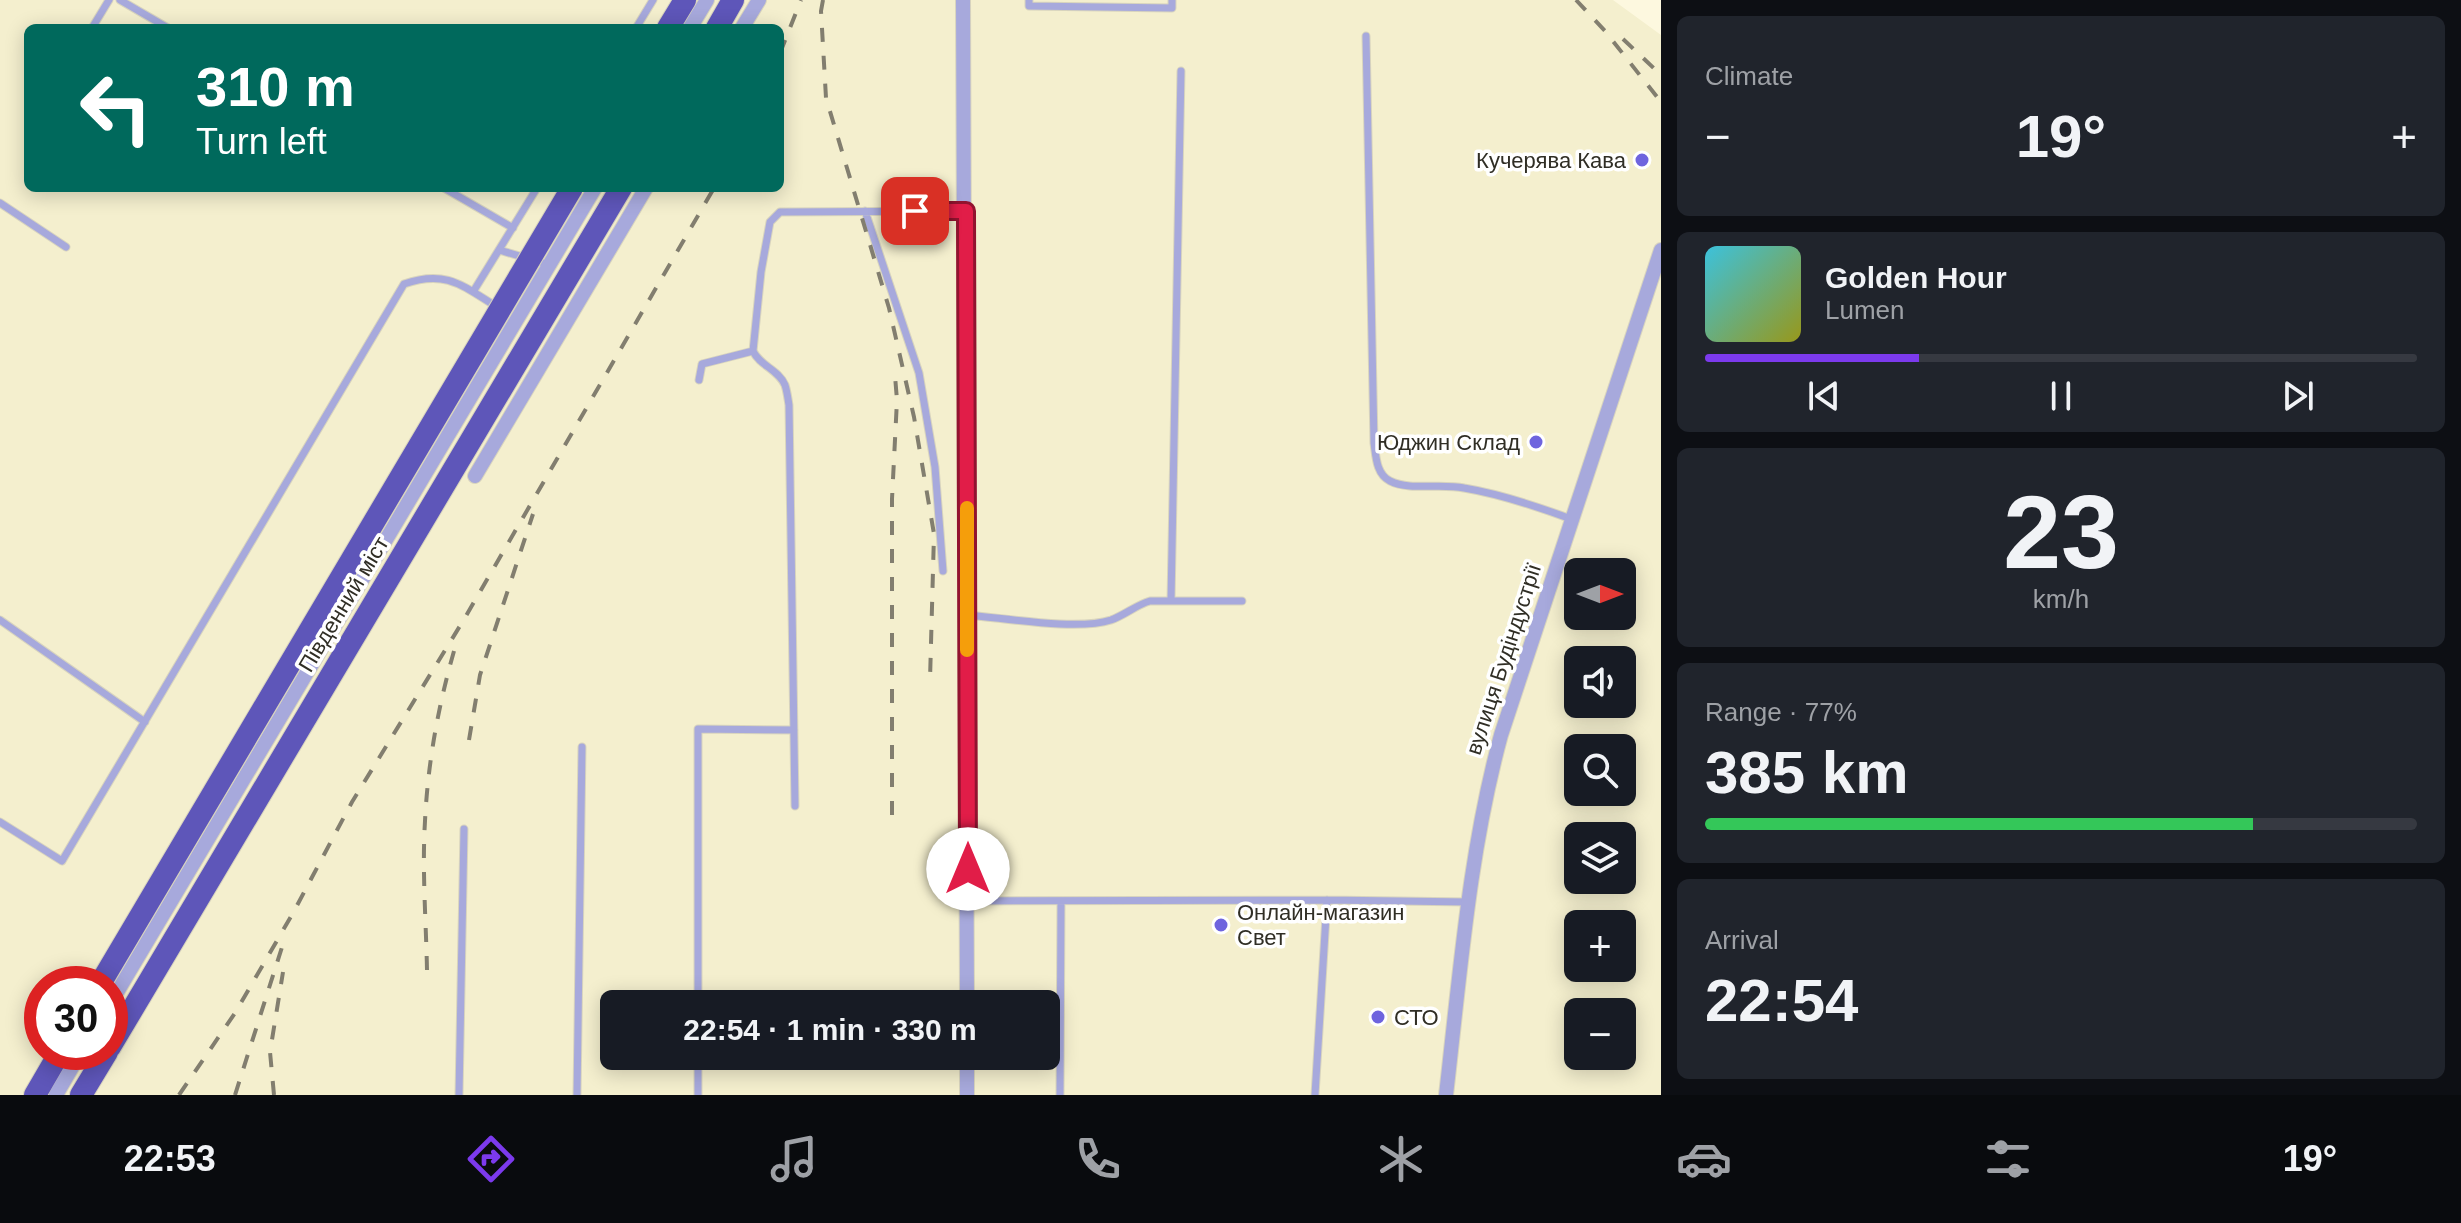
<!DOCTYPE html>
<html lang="en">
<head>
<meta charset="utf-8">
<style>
	:root { --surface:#171b24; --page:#20242c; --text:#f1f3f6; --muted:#9ea1a6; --line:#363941; --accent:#7c3aed }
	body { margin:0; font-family:Helvetica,sans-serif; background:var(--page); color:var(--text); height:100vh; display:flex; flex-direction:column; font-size:30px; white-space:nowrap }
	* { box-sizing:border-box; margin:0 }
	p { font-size:26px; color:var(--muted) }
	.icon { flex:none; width:44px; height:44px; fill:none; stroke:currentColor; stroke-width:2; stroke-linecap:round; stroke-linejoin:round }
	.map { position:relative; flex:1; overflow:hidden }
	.sheet { display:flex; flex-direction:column; gap:16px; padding:16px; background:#0d0f14; width:800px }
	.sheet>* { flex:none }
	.top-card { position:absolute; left:24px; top:24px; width:760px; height:168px; border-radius:12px; box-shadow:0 4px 20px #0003; background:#00695c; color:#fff; overflow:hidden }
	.needle { width:52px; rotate:90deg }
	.buttons { position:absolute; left:1564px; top:558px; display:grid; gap:16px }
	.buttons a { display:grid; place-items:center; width:72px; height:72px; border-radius:12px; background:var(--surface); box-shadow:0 4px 20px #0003; font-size:40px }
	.speed { position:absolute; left:24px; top:966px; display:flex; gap:16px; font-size:40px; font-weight:700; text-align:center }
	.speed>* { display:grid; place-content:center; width:104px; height:104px; border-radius:50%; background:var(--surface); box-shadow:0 4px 20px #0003; line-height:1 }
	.speed .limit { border:12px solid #d22; background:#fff; color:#111 }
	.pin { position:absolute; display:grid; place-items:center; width:68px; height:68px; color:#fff; margin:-34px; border-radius:16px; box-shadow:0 4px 12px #0006 }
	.me { position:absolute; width:88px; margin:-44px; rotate:0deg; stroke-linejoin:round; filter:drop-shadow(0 0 6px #0008) }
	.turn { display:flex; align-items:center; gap:28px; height:168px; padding:0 40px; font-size:36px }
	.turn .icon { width:104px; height:104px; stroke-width:2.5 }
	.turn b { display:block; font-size:56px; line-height:68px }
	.big { font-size:60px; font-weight:600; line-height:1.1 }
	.sheet .widget { flex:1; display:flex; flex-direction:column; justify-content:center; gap:12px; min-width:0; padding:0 28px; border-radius:12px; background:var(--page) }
	.sheet .dial { align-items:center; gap:0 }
	.dial b { font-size:104px; line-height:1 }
	.song { display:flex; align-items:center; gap:24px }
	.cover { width:96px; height:96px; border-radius:12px; background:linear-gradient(135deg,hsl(190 70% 55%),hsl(60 70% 35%)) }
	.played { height:8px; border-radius:4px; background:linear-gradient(90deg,var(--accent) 30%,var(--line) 30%) }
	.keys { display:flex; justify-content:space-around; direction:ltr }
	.heat { display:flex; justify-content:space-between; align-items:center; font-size:44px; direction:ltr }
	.charge { height:12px; border-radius:6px; background:linear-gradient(90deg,#34c759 77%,var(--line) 0) }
	.trip { position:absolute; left:600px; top:990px; width:460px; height:80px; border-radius:12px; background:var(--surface); box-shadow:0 4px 20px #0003; font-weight:600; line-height:80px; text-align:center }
	.menu { display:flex; height:128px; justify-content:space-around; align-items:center; background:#090b0e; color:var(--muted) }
	.menu .icon { width:56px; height:56px }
	.menu .active { color:var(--accent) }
	.menu b { font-size:36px; color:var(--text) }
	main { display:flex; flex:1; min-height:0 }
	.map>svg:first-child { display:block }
	.built { fill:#f4efce; fill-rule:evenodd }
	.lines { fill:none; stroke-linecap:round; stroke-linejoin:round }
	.service-casing { stroke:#d8d4be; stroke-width:9 }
	.minor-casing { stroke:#d8d4be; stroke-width:16 }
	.trunk-casing { stroke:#d8d4be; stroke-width:24 }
	.service { stroke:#a7a9dc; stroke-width:7 }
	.minor { stroke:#a7a9dc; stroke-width:14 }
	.trunk { stroke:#5e56b9; stroke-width:22 }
	.rail { stroke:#827e6f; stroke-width:4; stroke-dasharray:14 14; stroke-linecap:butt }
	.trunk-bridge-casing { stroke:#d8d4be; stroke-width:24; stroke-linecap:butt }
	.trunk-bridge { stroke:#5e56b9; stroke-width:22 }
	.route-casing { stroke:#92132f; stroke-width:20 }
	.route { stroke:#e11d48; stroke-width:14 }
	.slow { stroke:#f59e0b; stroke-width:14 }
	.poi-dot { fill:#6e64de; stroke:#fff; stroke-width:3 }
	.labels { text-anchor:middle; stroke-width:7; stroke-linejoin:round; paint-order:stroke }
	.poi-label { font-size:22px; fill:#302e25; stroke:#fff; text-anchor:end }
	.street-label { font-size:22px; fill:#302e25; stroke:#fff }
</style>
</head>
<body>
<main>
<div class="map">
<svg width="1661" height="1095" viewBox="0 0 1661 1095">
	<rect width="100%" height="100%" fill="#fdf8df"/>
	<path class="built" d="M 0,0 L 1613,0 L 1661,35 L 1661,1095 L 0,1095 ZM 28,28 L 780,28 L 780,188 L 28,188 ZM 1578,572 L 1622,572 L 1622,616 L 1578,616 ZM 1578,660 L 1622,660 L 1622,704 L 1578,704 ZM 1578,748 L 1622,748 L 1622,792 L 1578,792 ZM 1578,836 L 1622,836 L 1622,880 L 1578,880 ZM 1578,924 L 1622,924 L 1622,968 L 1578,968 ZM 42,984 L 110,984 L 110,1052 L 42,1052 ZM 614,1004 L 1046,1004 L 1046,1056 L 614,1056 ZM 1578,1012 L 1622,1012 L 1622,1056 L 1578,1056 Z"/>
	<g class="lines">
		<defs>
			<path id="service" d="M 120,0 L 168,28
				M 1029,0 L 1029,6 L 1172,8 L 1172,0
				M 92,28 L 109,0
				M 636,28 L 653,0
				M 1366,36 L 1374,443 C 1376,456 1376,474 1390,481 C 1410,491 1441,483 1464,488 C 1500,494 1536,506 1571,519
				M 444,188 L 513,228
				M 0,203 L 66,247
				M 865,211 L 919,373 L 935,467 L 943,571
				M 499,250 L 550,265
				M 473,292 L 537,188
				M 699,380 L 702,364 L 753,351
				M 1171,601 L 1181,71
				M 967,615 C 1005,618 1077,631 1111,620 C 1125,615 1136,605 1150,601 L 1242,601
				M 0,620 L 145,722
				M 795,806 L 789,405 C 788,399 787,391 785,385 C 778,369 760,366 753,351 L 761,272 L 770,222 L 780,212 L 964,211
				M 0,822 L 62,861 L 404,284 C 446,269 463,286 497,307
				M 968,901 L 1327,900 L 1469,902
				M 698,1004 L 698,729 L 794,730
				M 459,1095 L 464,829
				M 577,1095 L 582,747
				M 698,1095 L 698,1056
				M 1060,1095 L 1061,901
				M 1315,1095 L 1327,900"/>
			<path id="minor" d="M 963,0 L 967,1004
				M 690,28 L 707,0
				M 742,28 L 759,0
				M 475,476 L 646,188
				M 110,1004 L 595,188
				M 56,1095 L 81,1052
				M 967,1095 L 967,1056
				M 1446,1095 C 1460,975 1469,852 1501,735 L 1661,250"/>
			<path id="trunk" d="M 668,28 L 685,0
				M 717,28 L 733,0
				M 110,1047 L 621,188
				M 35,1095 L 60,1052
				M 81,1095 L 107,1052"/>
		</defs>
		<use href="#service" class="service-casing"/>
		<use href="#minor" class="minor-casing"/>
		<use href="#trunk" class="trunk-casing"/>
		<use href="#service" class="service"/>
		<use href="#minor" class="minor"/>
		<use href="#trunk" class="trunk"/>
		<path class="rail" d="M 823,0 L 821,11 L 826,98 L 889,308 L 914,417 L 934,534 L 930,680
			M 1576,0 L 1605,31 L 1661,102
			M 1623,39 L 1661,75
			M 780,53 L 801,0
			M 469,740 L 480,675 L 533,514
			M 892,815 L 892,499 L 897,400 L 895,376
			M 427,970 C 426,920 422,870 425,821 C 428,760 439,702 456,644
			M 179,1095 L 235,1013 L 293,913 L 352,802 L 463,621 L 714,188
			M 235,1095 L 283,944
			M 274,1095 L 270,1052 L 283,972"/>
		<defs>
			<path id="trunk-bridge" d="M 100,984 L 572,188"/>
		</defs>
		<use href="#trunk-bridge" class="trunk-bridge-casing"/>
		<use href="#trunk-bridge" class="trunk-bridge"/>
	</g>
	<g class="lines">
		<defs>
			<path id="route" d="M 915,211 L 966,211 L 968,869"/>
		</defs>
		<use href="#route" class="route-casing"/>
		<use href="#route" class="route"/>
		<path class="slow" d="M 967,508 L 967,650"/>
	</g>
	<g class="poi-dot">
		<circle cx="1642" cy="160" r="8"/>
		<circle cx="1536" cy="442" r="8"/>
		<circle cx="1221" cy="925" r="8"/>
		<circle cx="1378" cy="1017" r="8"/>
	</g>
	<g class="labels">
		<g class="poi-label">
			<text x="1626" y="168">Кучерява Кава</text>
			<text x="1520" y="450">Юджин Склад</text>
			<text x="1237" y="920" text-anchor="start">Онлайн-магазин<tspan x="1237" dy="25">Свет</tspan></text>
			<text x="1394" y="1025" text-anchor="start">СТО</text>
		</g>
		<g class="street-label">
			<text transform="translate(343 604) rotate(-59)" y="8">Південний міст</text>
			<text transform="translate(1503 659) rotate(-72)" y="8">вулиця Будіндустрії</text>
		</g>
	</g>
</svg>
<div class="buttons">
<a><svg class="needle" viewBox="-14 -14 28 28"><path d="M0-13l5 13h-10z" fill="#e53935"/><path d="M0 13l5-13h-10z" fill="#9ea1a6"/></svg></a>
<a><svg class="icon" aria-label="sound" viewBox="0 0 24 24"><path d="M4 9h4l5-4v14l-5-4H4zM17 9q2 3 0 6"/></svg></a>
<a><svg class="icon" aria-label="search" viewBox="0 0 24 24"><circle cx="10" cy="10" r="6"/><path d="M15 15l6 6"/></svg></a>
<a><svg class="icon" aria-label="layers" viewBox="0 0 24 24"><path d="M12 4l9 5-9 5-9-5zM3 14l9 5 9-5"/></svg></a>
<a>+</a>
<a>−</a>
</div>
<div class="speed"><div class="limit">30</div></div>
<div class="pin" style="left:915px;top:211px;background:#d93025"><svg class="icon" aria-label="arrive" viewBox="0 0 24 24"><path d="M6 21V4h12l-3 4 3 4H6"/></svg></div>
<svg class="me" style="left:968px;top:869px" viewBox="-20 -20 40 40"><circle r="19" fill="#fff"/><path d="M0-13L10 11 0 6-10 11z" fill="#e11d48"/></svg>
<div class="trip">22:54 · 1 min · 330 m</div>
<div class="top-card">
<div class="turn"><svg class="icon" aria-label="left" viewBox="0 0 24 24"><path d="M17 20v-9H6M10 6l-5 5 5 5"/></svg><div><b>310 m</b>Turn left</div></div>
</div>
</div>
<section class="sheet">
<div class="widget"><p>Climate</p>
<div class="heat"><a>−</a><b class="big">19°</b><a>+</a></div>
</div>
<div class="widget">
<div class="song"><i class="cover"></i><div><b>Golden Hour</b><p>Lumen</p></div></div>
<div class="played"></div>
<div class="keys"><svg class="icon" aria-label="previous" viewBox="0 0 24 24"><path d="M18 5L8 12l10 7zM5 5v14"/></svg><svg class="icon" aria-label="pause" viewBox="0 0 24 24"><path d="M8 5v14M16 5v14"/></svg><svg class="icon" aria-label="next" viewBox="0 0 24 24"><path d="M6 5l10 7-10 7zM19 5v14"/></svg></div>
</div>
<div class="widget dial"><b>23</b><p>km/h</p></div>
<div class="widget"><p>Range · 77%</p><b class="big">385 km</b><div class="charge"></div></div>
<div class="widget"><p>Arrival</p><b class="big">22:54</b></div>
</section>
</main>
<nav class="menu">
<b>22:53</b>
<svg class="icon active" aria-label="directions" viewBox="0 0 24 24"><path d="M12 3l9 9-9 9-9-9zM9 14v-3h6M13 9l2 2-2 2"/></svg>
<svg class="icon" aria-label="music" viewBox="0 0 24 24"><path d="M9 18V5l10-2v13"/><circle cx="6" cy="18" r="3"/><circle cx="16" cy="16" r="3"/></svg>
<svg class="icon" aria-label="phone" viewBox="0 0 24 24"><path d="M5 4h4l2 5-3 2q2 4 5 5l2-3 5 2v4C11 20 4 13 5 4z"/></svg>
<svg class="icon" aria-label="climate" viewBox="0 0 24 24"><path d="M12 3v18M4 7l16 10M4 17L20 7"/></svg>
<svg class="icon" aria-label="car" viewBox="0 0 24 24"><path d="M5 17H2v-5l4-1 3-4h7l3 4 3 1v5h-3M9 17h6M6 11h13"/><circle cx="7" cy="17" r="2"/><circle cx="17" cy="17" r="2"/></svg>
<svg class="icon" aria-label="filters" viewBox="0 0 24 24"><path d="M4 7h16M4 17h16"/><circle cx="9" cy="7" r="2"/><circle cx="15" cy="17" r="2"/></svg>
<b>19°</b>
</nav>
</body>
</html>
